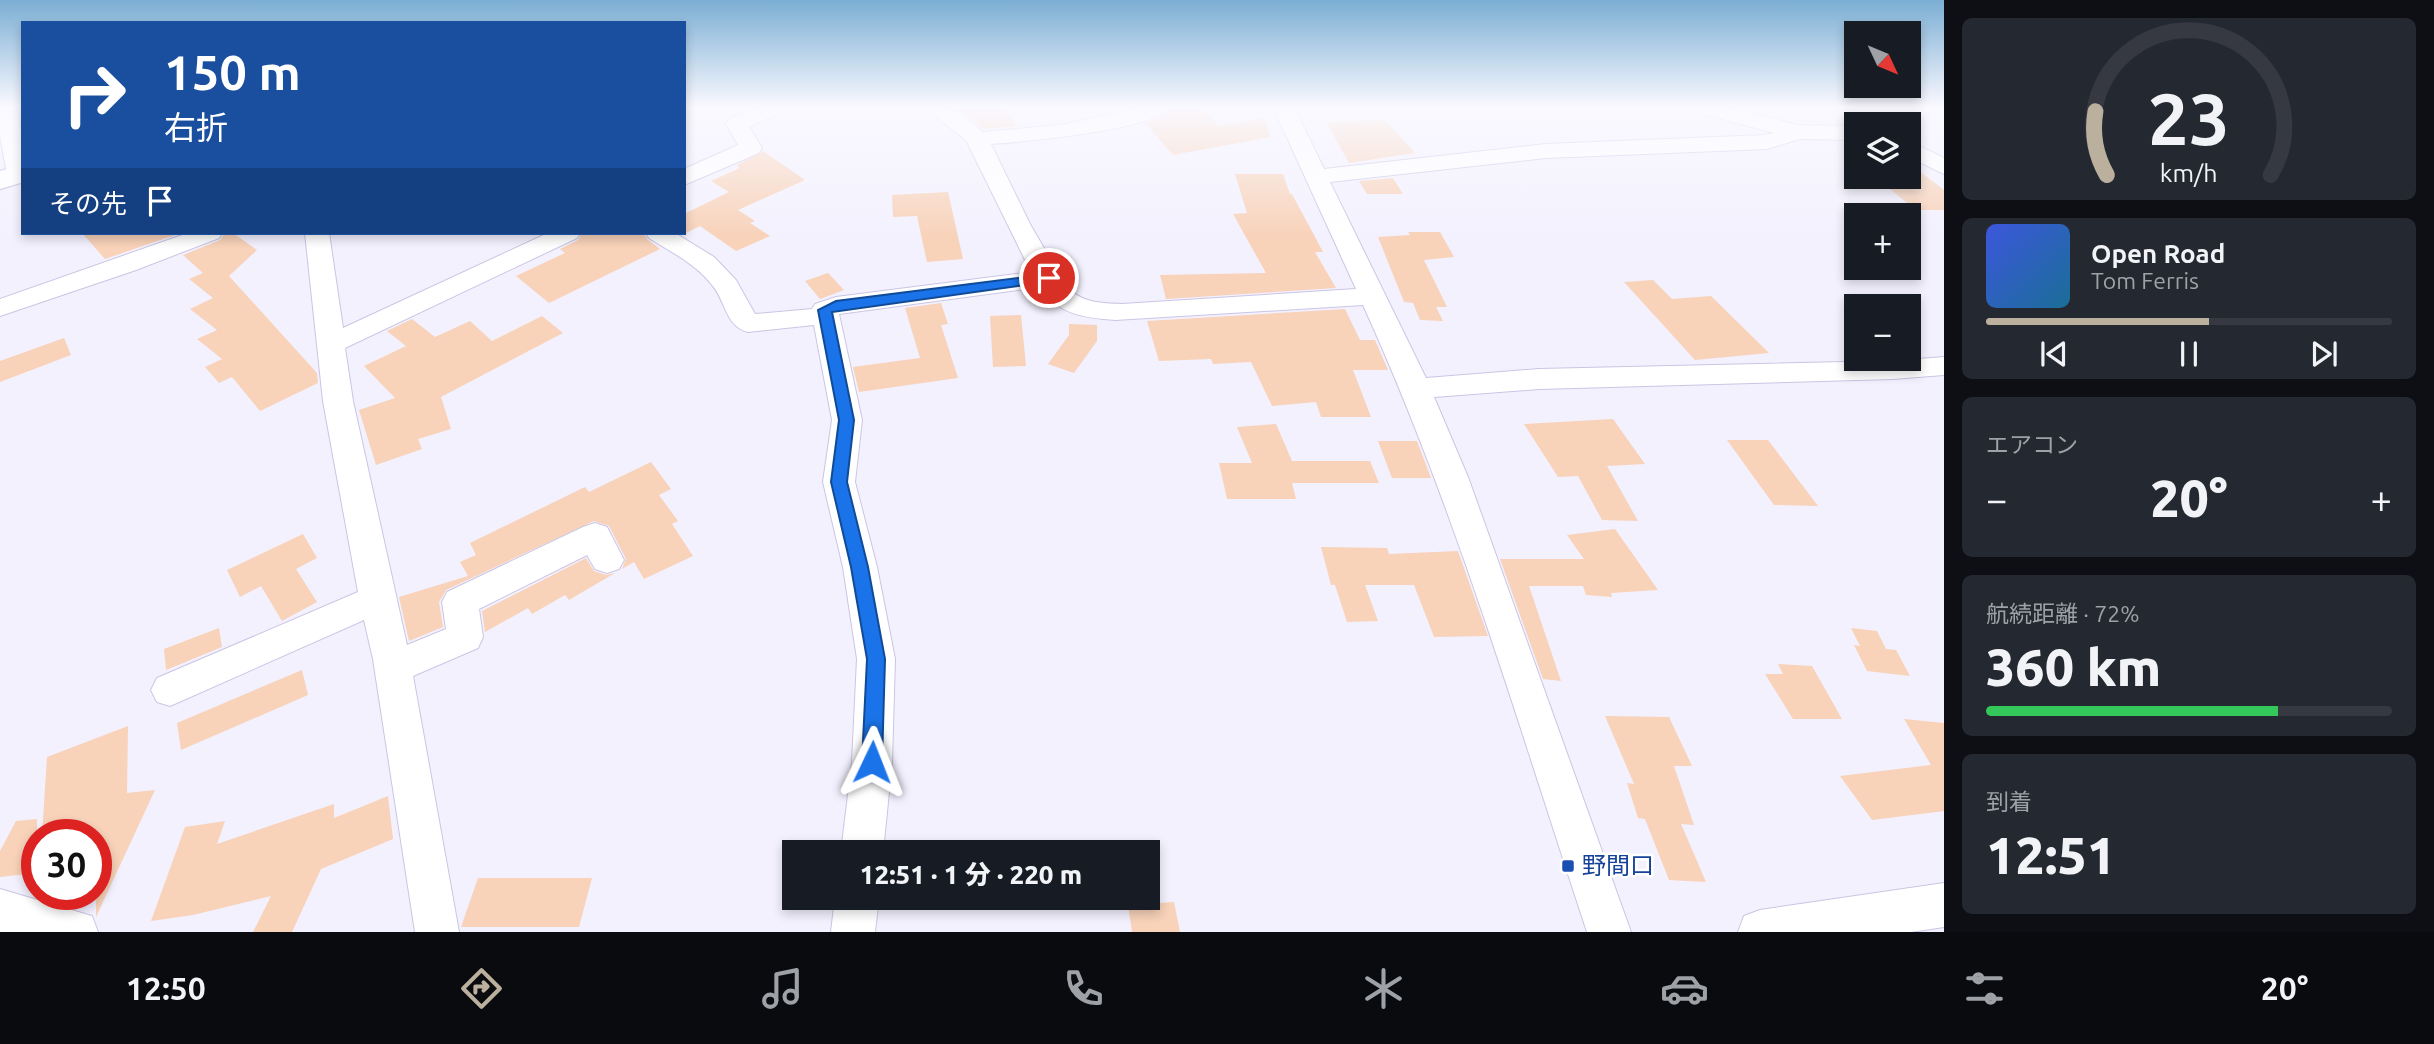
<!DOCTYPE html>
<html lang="ja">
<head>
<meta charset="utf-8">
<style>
	:root { --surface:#171b24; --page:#242831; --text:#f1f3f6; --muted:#9ea1a6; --line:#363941; --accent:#bbb09d }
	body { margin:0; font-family:Ubuntu,"Noto Sans JP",sans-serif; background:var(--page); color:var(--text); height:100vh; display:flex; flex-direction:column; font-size:26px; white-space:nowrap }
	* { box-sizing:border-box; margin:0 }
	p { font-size:23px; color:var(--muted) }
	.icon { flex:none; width:38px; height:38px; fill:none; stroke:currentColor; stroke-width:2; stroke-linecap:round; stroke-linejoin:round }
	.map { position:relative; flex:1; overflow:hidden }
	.panel { display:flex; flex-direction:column; gap:18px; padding:18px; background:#0d0f14; width:490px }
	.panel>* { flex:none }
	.guide { position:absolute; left:21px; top:21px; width:665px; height:214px; border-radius:0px; box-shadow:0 4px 10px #0003; background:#1a4fa0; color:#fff; overflow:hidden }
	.needle { width:46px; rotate:134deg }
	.controls { position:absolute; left:1844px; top:21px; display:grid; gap:14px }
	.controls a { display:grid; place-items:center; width:77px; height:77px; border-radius:0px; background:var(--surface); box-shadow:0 4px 10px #0003; font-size:35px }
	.speed { position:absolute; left:21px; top:819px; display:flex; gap:14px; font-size:35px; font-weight:700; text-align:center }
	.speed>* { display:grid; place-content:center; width:91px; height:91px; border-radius:50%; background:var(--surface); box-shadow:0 4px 10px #0003; line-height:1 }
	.speed .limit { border:10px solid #d22; background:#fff; color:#111 }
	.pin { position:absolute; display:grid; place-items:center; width:60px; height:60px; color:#fff; margin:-30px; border:4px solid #fff; border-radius:50%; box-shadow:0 2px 7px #0007 }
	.me { position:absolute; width:77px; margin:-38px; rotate:2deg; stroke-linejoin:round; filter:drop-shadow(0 0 5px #0008) }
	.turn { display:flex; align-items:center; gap:24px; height:147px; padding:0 28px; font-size:32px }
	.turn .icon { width:91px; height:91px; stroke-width:2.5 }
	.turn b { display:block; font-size:49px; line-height:60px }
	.then { display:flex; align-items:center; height:66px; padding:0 28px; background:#0003; gap:14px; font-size:26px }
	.big { font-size:52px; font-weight:800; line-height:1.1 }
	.panel .widget { flex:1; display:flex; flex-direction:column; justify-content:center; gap:10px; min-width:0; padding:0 24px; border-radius:10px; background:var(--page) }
	.panel .dial { align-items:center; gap:0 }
	.dial svg { height:182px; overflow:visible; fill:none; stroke:var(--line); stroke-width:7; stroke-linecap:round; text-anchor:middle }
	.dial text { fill:var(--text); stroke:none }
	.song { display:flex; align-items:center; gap:21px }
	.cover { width:84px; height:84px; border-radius:10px; background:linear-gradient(135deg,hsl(230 70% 55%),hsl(200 70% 35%)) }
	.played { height:7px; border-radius:4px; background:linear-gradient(90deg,var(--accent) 55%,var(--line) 55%) }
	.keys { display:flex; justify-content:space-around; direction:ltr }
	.heat { display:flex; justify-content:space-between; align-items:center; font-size:38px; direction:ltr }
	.charge { height:10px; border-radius:5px; background:linear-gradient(90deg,#34c759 72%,var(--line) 0) }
	.trip { position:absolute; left:782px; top:840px; width:378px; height:70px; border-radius:0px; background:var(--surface); box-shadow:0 4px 10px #0003; font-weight:800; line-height:70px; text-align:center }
	.tab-bar { display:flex; height:112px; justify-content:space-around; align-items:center; background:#090b0e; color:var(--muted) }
	.tab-bar .icon { width:49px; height:49px }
	.tab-bar .on { color:var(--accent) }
	.tab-bar b { font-size:32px; color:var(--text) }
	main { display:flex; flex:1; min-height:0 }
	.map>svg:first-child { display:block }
	.building { fill:#f8d2b9 }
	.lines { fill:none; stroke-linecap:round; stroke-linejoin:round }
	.minor-casing { stroke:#cbc5e4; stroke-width:2 }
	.major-casing { stroke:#cbc5e4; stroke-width:3 }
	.minor { fill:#fff; fill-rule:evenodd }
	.major { fill:#fff; fill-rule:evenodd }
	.route { fill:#1a73e8; stroke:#114b97; stroke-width:2 }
	.transit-dot { fill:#1a4fb4; stroke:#fff; stroke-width:2.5 }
	.labels { text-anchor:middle; stroke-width:5; stroke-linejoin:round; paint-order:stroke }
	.near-transit-label { font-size:24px; fill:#164399; stroke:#fff; text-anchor:start }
</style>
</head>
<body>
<main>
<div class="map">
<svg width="1944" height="932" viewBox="0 0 1944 932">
	<rect width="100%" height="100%" fill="#f3f1fe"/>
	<path class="building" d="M 950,107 L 1003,107 L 1016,126 L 984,129 L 963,113 Z
		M 1174,107 L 1200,107 L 1219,126 L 1264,118 L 1271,137 L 1173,155 L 1145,123 L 1162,117 Z
		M 1385,120 L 1415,153 L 1349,163 L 1326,122 Z
		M 763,151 L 805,180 L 738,210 L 755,221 L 750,223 L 770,236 L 736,251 L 700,226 L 684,234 L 684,214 L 729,192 L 711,181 L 740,168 L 737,165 Z
		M 1909,163 L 1944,190 L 1944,210 L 1916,210 L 1875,177 L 1909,177 Z
		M 1235,174 L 1283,174 L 1290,194 L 1292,194 L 1323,252 L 1315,252 L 1336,288 L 1166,299 L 1160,275 L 1266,273 L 1233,214 L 1247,213 Z
		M 1393,178 L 1403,194 L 1367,194 L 1359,181 Z
		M 948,192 L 963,259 L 927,262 L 917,216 L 893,217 L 892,195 Z
		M 1408,232 L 1440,232 L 1454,257 L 1424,260 L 1447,307 L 1436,307 L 1443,321 L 1420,320 L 1413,303 L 1404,302 L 1378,237 L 1410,235 Z
		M 82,233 L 181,233 L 105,259 Z
		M 225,233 L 233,233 L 257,250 L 229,276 L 317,373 L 318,383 L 260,411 L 232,377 L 219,383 L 205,367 L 222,359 L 197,339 L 217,330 L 190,309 L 213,298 L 189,279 L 203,273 L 183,255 L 220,240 Z
		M 582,233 L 643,233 L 648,240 L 660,249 L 549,303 L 516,276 L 565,253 L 560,249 L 578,240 Z
		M 828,273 L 844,290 L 820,299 L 805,281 Z
		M 1653,280 L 1672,299 L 1711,296 L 1769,353 L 1695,360 L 1624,282 Z
		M 941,303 L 948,324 L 941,325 L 958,378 L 859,392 L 853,367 L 920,358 L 905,308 Z
		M 1345,309 L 1360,340 L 1375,340 L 1388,370 L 1353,370 L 1371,417 L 1321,417 L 1316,402 L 1272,406 L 1251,362 L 1213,364 L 1211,359 L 1159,361 L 1147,321 Z
		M 1021,315 L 1026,366 L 993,367 L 990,316 Z
		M 542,316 L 563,333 L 441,397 L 451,429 L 418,439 L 422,449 L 376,465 L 359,410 L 395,398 L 364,366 L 406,346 L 387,331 L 412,319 L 435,337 L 470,321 L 492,341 Z
		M 1069,324 L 1097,325 L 1097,341 L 1074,373 L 1048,364 L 1069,335 Z
		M 64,338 L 71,355 L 0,382 L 0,361 Z
		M 1613,419 L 1645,464 L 1607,466 L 1638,521 L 1602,520 L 1578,476 L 1558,477 L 1524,424 Z
		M 1276,424 L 1292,461 L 1370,461 L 1379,483 L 1292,483 L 1296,499 L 1227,499 L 1219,463 L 1252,463 L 1237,427 Z
		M 1727,440 L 1768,440 L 1818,506 L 1774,505 Z
		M 1378,441 L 1417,441 L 1431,478 L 1392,478 Z
		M 651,462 L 671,489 L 659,495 L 678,521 L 672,524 L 693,556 L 644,579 L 634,562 L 622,569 L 626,559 L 609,526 L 594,521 L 446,590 L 439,602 L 443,627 L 409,641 L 399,597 L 468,576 L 460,562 L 476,555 L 470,543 L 585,487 L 589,492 Z
		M 1615,529 L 1658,590 L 1611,593 L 1612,597 L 1586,595 L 1583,586 L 1529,586 L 1561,681 L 1543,679 L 1500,559 L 1584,559 L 1567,535 Z
		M 303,534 L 317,558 L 296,569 L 317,602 L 282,621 L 261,586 L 240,597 L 227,570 Z
		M 1321,547 L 1387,548 L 1389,554 L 1458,551 L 1488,636 L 1434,637 L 1414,585 L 1365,585 L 1378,621 L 1347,622 L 1335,585 L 1331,585 Z
		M 586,558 L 594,571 L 606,575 L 615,573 L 569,600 L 565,595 L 532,614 L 528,608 L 485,632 L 482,611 Z
		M 219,628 L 222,647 L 166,670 L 164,649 Z
		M 1851,628 L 1877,631 L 1886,649 L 1896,650 L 1910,676 L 1867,671 L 1854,645 L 1860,646 Z
		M 1778,664 L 1812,666 L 1842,719 L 1793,719 L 1765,674 L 1783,674 Z
		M 302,670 L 308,695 L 181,750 L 177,723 Z
		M 1605,716 L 1669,717 L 1692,766 L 1674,766 L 1694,825 L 1681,824 L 1706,882 L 1669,880 L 1645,819 L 1638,818 L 1627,783 L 1634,784 Z
		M 1904,719 L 1944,723 L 1944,811 L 1872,820 L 1840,776 L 1931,765 Z
		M 128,726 L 127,793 L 155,790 L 96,917 L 96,835 L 42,835 L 47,757 Z
		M 388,796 L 393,839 L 321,869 L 292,932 L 253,932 L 271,896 L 193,915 L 151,921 L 185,827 L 225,821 L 217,844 L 334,804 L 334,818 Z
		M 37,819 L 37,873 L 0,877 L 0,851 L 16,821 Z
		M 478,878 L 592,878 L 579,927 L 461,927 Z
		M 1174,902 L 1180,932 L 1132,932 L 1128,905 Z"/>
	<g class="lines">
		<defs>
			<path id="minor" d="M 0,107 L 16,107 L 23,139 L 23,180 L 11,179 L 7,174 L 0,136 Z
				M 758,107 L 786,107 L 783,111 L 749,127 L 762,148 L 759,153 L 684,185 L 684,169 L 738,145 L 726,124 L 729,119 Z
				M 923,107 C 952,107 961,112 983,132 L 1061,125 L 1144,107 L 1171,107 C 1155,130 1023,142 991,144 L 1030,224 L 1066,286 C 1081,303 1100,303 1122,304 L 1356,289 L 1273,107 L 1294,107 L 1324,169 L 1546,144 L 1765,135 L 1774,133 L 1693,111 L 1690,107 L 1726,107 L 1798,125 L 1857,126 L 1857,140 L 1800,139 L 1767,149 L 1546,158 L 1330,182 L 1426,378 L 1539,369 L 1892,361 L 1944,357 L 1944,375 L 1892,379 L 1539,389 L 1434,397 L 1468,477 L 1631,932 L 1587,932 C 1517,721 1455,507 1363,305 L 1115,320 C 1084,318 1057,314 1040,287 L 839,314 L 862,420 L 855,482 L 877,567 L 895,659 L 892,762 L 883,852 L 841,852 L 852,762 L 857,659 L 843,567 L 823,482 L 832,420 L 814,325 L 748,332 C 725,326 726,301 712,285 C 696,264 671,252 649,238 L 646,233 L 675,233 L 714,257 L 736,280 L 755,314 L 812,309 L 815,304 L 836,297 L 1031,272 L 966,140 Z
				M 1909,141 L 1944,158 L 1944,174 L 1909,157 Z
				M 188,233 L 222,233 L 219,238 L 136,270 L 0,316 L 0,299 Z
				M 305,233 L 329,233 L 343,328 L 548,233 L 580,233 L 577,238 L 345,348 L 353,401 L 407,645 L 446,629 L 442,602 L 447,592 L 583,527 L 595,523 L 607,527 L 624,560 L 619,569 L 607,573 L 595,569 L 587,555 L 479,609 L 483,637 L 478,648 L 413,676 L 459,932 L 415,932 L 373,659 L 364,620 L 170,706 L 157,702 L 151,690 L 157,678 L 358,592 L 323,401 Z
				M 1944,883 L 1944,927 L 1911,932 L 1738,932 L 1744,916 L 1760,910 Z
				M 0,889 L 92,916 L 98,932 L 0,932 Z
				M 835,898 L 879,898 L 875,932 L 831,932 Z"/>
			<path id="major" d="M 23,165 L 23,182 L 0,189 L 0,171 Z"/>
		</defs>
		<use href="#minor" class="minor-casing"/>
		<use href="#major" class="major-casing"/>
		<use href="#minor" class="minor"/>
		<use href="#major" class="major"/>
	</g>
	<linearGradient id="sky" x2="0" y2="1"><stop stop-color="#7baed4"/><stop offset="0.45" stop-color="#faf9ff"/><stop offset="1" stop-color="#faf9ff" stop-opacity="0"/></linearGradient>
	<rect width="1944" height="238" fill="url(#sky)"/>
	<path class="route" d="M 1049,274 L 1054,275 L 1054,281 L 832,312 L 854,420 L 847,482 L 868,567 L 885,659 L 882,762 L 879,768 L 872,771 L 865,768 L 862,762 L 867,659 L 851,567 L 831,482 L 839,420 L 818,310 L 836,301 Z"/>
	<rect class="transit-dot" x="1561" y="859" width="14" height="14" rx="3.5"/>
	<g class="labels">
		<g class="near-transit-label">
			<text x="1582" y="874">野間口</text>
		</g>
	</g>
</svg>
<div class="controls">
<a><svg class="needle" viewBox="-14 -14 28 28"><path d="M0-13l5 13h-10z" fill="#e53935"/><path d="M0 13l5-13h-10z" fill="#9ea1a6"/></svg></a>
<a><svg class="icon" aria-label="layers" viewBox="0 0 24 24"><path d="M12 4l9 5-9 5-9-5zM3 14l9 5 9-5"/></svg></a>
<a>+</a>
<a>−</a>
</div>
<div class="speed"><div class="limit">30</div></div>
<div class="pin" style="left:1049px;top:278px;background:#d93025"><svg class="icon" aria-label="arrive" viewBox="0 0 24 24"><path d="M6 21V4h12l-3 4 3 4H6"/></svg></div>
<svg class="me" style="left:872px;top:762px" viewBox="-20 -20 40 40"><path d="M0-17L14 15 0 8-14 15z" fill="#1a73e8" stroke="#fff" stroke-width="4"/></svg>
<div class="trip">12:51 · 1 分 · 220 m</div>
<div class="guide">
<div class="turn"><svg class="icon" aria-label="right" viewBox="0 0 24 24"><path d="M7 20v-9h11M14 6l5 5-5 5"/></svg><div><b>150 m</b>右折</div></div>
<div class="then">その先<svg class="icon" aria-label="arrive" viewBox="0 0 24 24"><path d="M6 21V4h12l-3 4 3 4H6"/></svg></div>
</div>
</div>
<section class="panel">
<div class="widget dial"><svg viewBox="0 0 100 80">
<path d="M14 69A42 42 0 1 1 86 69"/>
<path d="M14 69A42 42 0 0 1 9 41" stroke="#bbb09d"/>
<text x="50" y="56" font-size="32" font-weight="700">23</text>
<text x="50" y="72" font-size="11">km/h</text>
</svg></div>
<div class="widget">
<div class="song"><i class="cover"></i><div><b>Open Road</b><p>Tom Ferris</p></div></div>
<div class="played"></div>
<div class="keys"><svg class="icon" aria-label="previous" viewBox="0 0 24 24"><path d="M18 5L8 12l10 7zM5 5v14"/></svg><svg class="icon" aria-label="pause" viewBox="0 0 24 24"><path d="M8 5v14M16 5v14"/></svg><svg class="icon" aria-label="next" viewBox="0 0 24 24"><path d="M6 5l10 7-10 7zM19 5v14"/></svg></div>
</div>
<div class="widget"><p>エアコン</p>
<div class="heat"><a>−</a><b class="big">20°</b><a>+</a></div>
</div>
<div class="widget"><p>航続距離 · 72%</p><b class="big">360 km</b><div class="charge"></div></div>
<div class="widget"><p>到着</p><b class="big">12:51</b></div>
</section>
</main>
<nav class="tab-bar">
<b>12:50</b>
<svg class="icon on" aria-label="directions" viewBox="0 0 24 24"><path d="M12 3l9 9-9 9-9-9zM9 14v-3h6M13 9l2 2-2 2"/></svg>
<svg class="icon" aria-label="music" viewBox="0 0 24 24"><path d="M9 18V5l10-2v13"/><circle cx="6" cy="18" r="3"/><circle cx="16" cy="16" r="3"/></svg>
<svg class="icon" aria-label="phone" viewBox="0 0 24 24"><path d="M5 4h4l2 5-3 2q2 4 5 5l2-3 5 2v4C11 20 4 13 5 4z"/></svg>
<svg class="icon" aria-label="climate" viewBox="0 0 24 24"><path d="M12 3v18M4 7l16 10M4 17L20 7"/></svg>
<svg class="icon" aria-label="car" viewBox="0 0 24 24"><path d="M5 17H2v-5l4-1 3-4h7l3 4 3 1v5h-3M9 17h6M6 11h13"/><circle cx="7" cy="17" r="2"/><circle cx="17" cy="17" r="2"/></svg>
<svg class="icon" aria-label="filters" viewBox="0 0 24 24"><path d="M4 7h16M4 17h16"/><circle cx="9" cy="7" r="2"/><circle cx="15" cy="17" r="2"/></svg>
<b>20°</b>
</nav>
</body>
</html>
